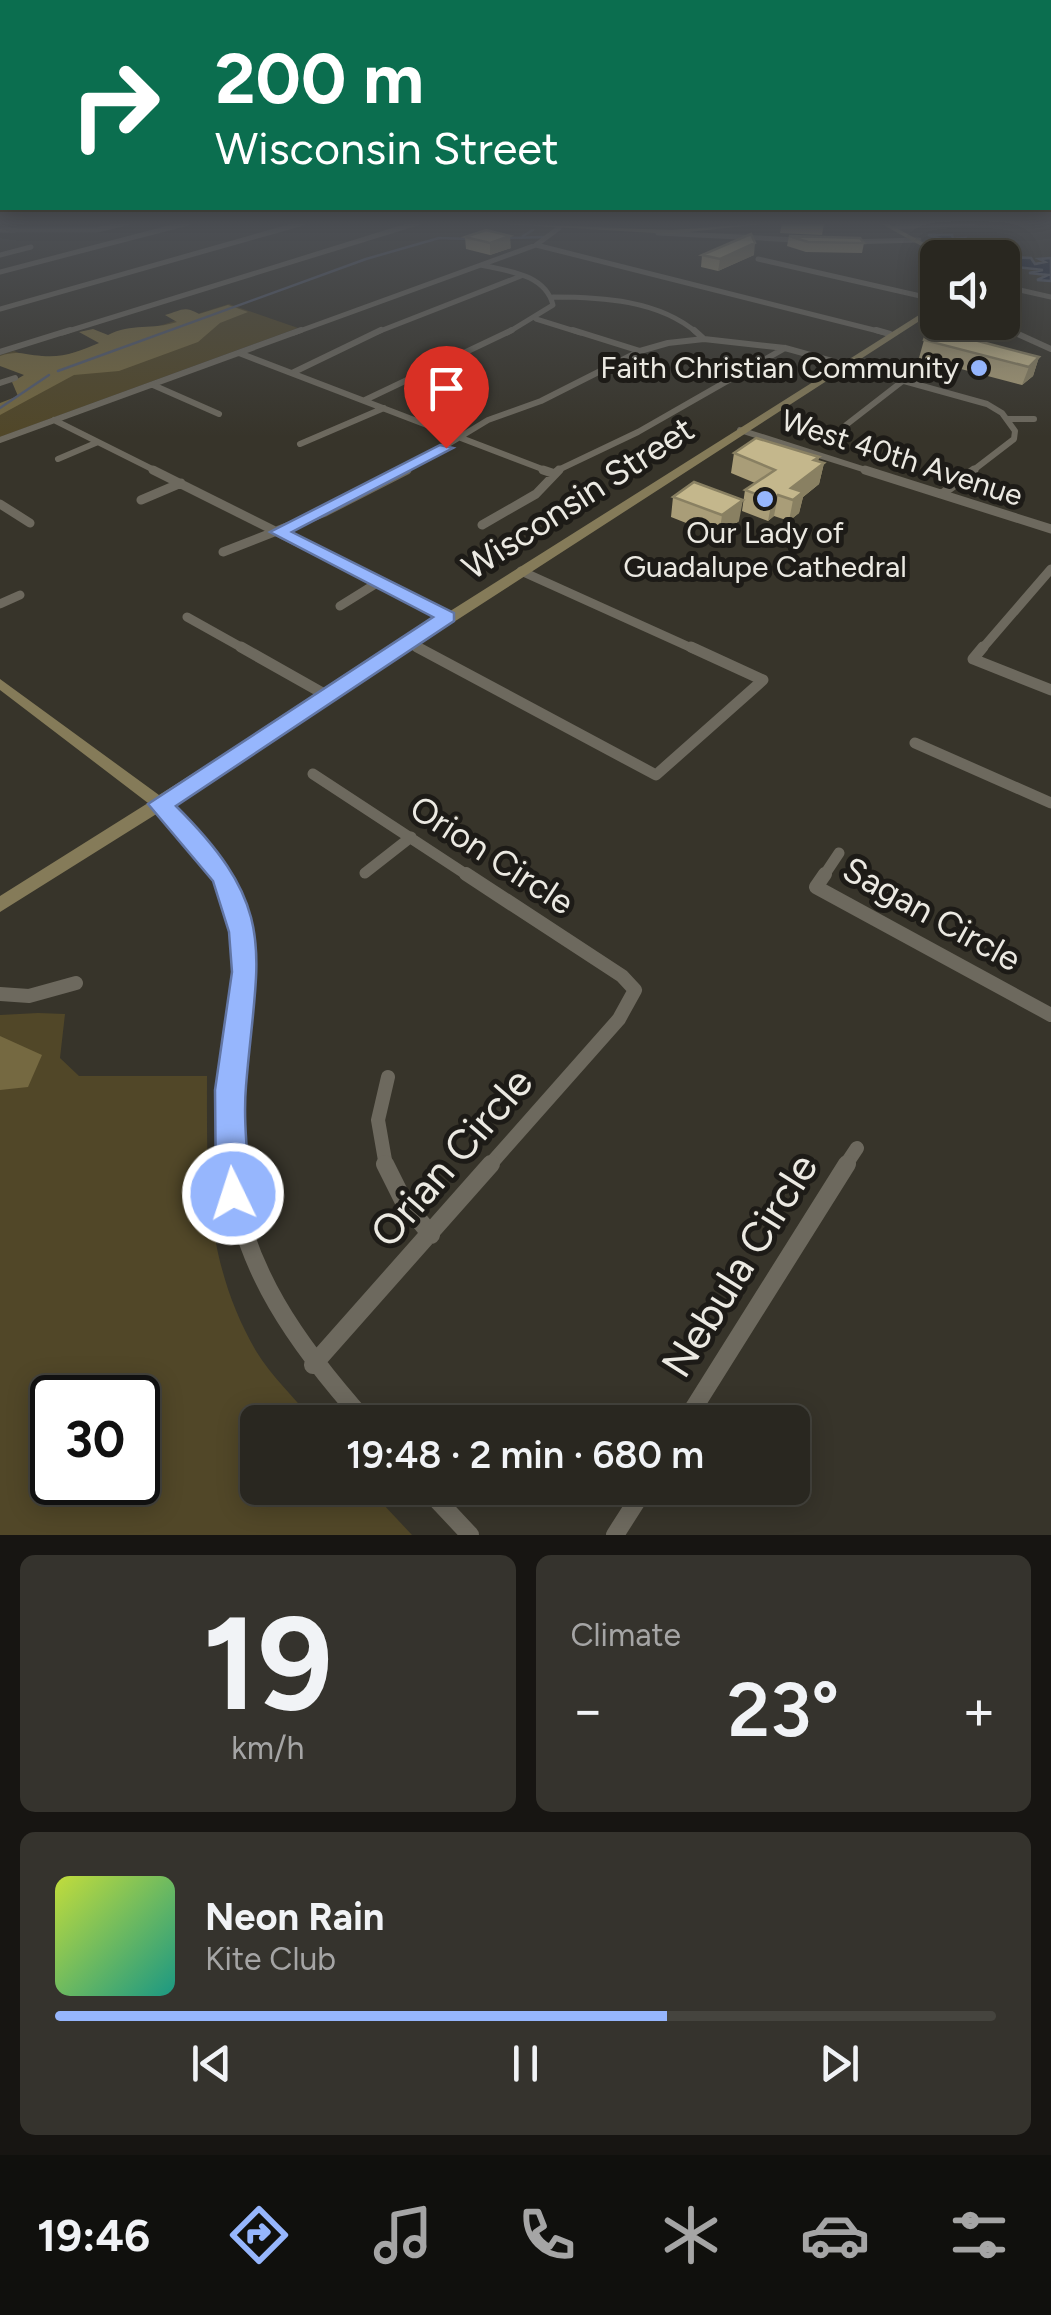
<!DOCTYPE html>
<html lang="en">
<head>
<meta charset="utf-8">
<style>
	:root { --surface:#292720; --page:#35332d; --text:#f1f3f6; --muted:#a5a5a5; --line:#45443e; --accent:#96b6fd }
	body { margin:0; font-family:Figtree,sans-serif; background:var(--page); color:var(--text); height:100vh; display:flex; flex-direction:column; font-size:38px; white-space:nowrap }
	* { box-sizing:border-box; margin:0 }
	p { font-size:32px; color:var(--muted) }
	.icon { flex:none; width:55px; height:55px; fill:none; stroke:currentColor; stroke-width:2; stroke-linecap:round; stroke-linejoin:round }
	.map { position:relative; height:1535px; overflow:hidden }
	.side { display:flex; flex-direction:column; gap:20px; padding:20px; background:#171512; flex:1 }
	.side>* { flex:none }
	.guide { position:absolute; left:0px; top:0px; width:1052px; height:210px; box-shadow:0 5px 25px #0003,0 0 0 2px var(--line); background:#0b6e4f; color:#fff; overflow:hidden }
	.buttons { position:absolute; left:920px; top:240px; display:grid; gap:20px }
	.buttons a { display:grid; place-items:center; width:100px; height:100px; border-radius:15px; background:var(--surface); box-shadow:0 5px 25px #0003,0 0 0 2px var(--line); font-size:50px }
	.speed { position:absolute; left:30px; top:1375px; display:flex; gap:20px; font-size:50px; font-weight:700; text-align:center }
	.speed>* { display:grid; place-content:center; width:130px; height:130px; border-radius:50%; background:var(--surface); box-shadow:0 5px 25px #0003,0 0 0 2px var(--line); line-height:1 }
	.speed .limit { border:5px solid #111; border-radius:15px; background:#fff; color:#111 }
	.pin { position:absolute; display:grid; place-items:center; width:85px; height:85px; color:#fff; margin:-102px -42px; border-radius:50% 50% 50% 0; rotate:-45deg; box-shadow:0 0 10px #0007 }
	.pin .icon { rotate:45deg }
	.me { position:absolute; width:110px; margin:-55px; rotate:356deg; stroke-linejoin:round; filter:drop-shadow(0 0 8px #0008) }
	.turn { display:flex; align-items:center; gap:35px; height:210px; padding:0 50px; font-size:45px }
	.turn .icon { width:130px; height:130px; stroke-width:2.5 }
	.turn b { display:block; font-size:70px; line-height:85px }
	.big { font-size:75px; font-weight:600; line-height:1.1 }
	.side .widget { flex:1; display:flex; flex-direction:column; justify-content:center; gap:15px; min-width:0; padding:0 35px; border-radius:15px; background:var(--page) }
	.side .dial { align-items:center; gap:0 }
	.dial b { font-size:130px; line-height:1 }
	.song { display:flex; align-items:center; gap:30px }
	.cover { width:120px; height:120px; border-radius:15px; background:linear-gradient(135deg,hsl(70 70% 55%),hsl(170 70% 35%)) }
	.played { height:10px; border-radius:5px; background:linear-gradient(90deg,var(--accent) 65%,var(--line) 65%) }
	.keys { display:flex; justify-content:space-around; direction:ltr }
	.heat { display:flex; justify-content:space-between; align-items:center; font-size:55px; direction:ltr }
	.side .tiles { flex:1; display:grid; gap:20px; grid-template-columns:1fr 1fr }
	.widget:last-child { grid-column:span 2 }
	.trip { position:absolute; left:240px; top:1405px; width:570px; height:100px; border-radius:15px; background:var(--surface); box-shadow:0 5px 25px #0003,0 0 0 2px var(--line); font-weight:600; line-height:100px; text-align:center }
	.tabs { display:flex; height:160px; justify-content:space-around; align-items:center; background:#10100d; color:var(--muted) }
	.tabs .icon { width:70px; height:70px }
	.tabs .on { color:var(--accent) }
	.tabs b { font-size:45px; color:var(--text) }
	.map>svg:first-child { display:block }
	.green { fill:#514728; fill-rule:evenodd }
	.forest { fill:#756941 }
	.water { fill:#121e3c; stroke:#535b6e; stroke-width:2.5 }
	.lines { fill:none; stroke-linecap:round; stroke-linejoin:round }
	.stream { stroke:#535b6e; stroke-width:2.5 }
	.street-far5 { stroke:#6d695e; stroke-width:5 }
	.street-far4 { stroke:#6d695e; stroke-width:6 }
	.street-far3 { stroke:#6d695e; stroke-width:9 }
	.street-far2 { stroke:#6d695e; stroke-width:11 }
	.street-far1 { stroke:#6d695e; stroke-width:14 }
	.street { stroke:#6d695e; stroke-width:18 }
	.secondary { fill:#857b59; fill-rule:evenodd }
	.wall { fill:#a99d78 }
	.shaded-wall { fill:#898062 }
	.building { fill:#c4b78c; stroke:#898062; stroke-width:2.5 }
	.route { fill:#96b6fd; stroke:#6276a4; stroke-width:2.5 }
	.poi-dot { fill:#96b6fd; stroke:#1d1b17; stroke-width:4 }
	.labels { text-anchor:middle; stroke-width:10; stroke-linejoin:round; paint-order:stroke }
	.far-poi-label { font-size:30px; fill:#ebe9e2; stroke:#1d1b17; text-anchor:end }
	.far-street-label { font-size:30px; fill:#ebe9e2; stroke:#1d1b17 }
	.street-label { font-size:35px; fill:#ebe9e2; stroke:#1d1b17 }
	.near-street-label { font-size:42px; fill:#ebe9e2; stroke:#1d1b17 }
</style>
</head>
<body>
<div class="map">
<svg width="1051" height="1535" viewBox="0 0 1051 1535">
	<rect width="100%" height="100%" fill="#37342a"/>
	<path class="green" d="M 229,304 L 298,328 L 0,437 L 0,405 L 30,393 L 25,375 L 0,362 L 0,355 L 14,351 L 44,362 Z
		M 38,1013 L 65,1014 L 60,1058 L 79,1076 L 207,1076 C 207,1176 204,1261 256,1351 C 271,1376 296,1399 314,1422 L 258,1422 L 258,1488 L 368,1488 L 412,1535 L 0,1535 L 0,1015 ZM 52,1398 L 138,1398 L 138,1482 L 52,1482 Z"/>
	<path class="forest" d="M 228,305 L 248,312 L 220,323 L 198,342 L 119,371 L 74,375 L 0,415 L 0,403 L 18,396 L 12,382 L 24,375 L 0,366 L 0,356 C 18,350 24,355 42,356 C 64,358 80,351 99,343 L 79,332 L 93,329 L 108,335 C 131,323 153,330 177,322 L 165,315 C 181,311 183,305 199,314 Z
		M 0,1036 L 42,1055 L 28,1087 L 0,1090 Z"/>
	<path class="water" d="M 928,235 L 952,235 L 953,239 L 965,238 L 962,242 L 1004,251 L 1007,257 L 1031,258 L 1035,264 L 1045,262 L 1039,259 L 1051,258 L 1051,281 L 1037,280 L 1048,275 L 1029,273 L 1043,270 L 1006,266 L 1003,264 L 1011,262 C 991,257 978,252 961,249 L 965,246 Z"/>
	<g class="lines">
		<path class="stream" d="M 523,236 L 533,230
			M 509,238 L 545,237
			M 58,371 L 366,259 L 439,238 L 470,239
			M 0,408 L 49,375"/>
		<path class="street-far5" d="M 896,227 L 973,223
			M 0,230 L 97,230 L 127,223
			M 658,233 L 799,240
			M 848,242 L 919,240
			M 536,245 L 886,333
			M 0,255 L 31,247
			M 758,259 L 938,300
			M 481,265 C 508,271 545,274 553,305 L 507,333
			M 0,272 L 188,223
			M 1002,286 L 1051,297
			M 553,297 C 601,297 659,300 697,333
			M 0,309 L 303,223
			M 536,319 L 581,333
			M 1002,321 L 1011,333
			M 62,333 L 417,223
			M 294,333 L 536,245 L 559,228
			M 375,333 L 521,276"/>
		<path class="street-far4" d="M 573,330 L 640,351
			M 694,330 L 704,339
			M 876,330 L 890,334
			M 1009,330 L 1051,349
			M 0,352 L 70,330
			M 239,353 L 550,472
			M 292,373 L 381,330
			M 0,383 L 15,378
			M 153,385 L 219,414
			M 365,400 L 512,330
			M 1007,419 L 1034,419
			M 54,420 L 158,472
			M 846,425 L 904,380
			M 740,430 L 872,472
			M 0,440 L 301,330
			M 300,444 L 384,408
			M 58,459 L 98,442
			M 402,472 L 488,420 L 541,401 L 640,351 L 668,343 L 704,339 L 785,348 L 987,404 L 1002,413 L 1015,431 L 1014,439 L 971,472
			M 554,472 L 638,432 L 785,348"/>
		<path class="street-far3" d="M 153,470 L 447,617
			M 543,470 L 552,473
			M 865,470 L 1051,529
			M 942,494 L 974,470
			M 141,500 L 181,483
			M 0,504 L 30,523
			M 482,525 L 536,494 L 559,470
			M 223,552 L 325,512 L 407,470
			M 521,571 L 696,650
			M 0,604 L 20,595
			M 340,606 L 377,583
			M 187,617 L 246,650
			M 407,642 L 422,650
			M 981,650 L 1051,569"/>
		<path class="street-far2" d="M 241,647 L 326,695
			M 417,647 L 656,775 L 763,680 L 691,647
			M 983,647 L 973,659 L 1051,690
			M 915,743 L 1051,803
			M 313,774 L 470,877
			M 160,804 L 204,849 L 224,877
			M 365,873 L 411,837
			M 823,877 L 839,853"/>
		<path class="street-far1" d="M 222,874 C 271,969 220,1068 230,1166
			M 466,874 L 622,976 L 635,990 L 619,1019 L 489,1166
			M 825,874 L 816,887 L 1051,1015
			M 0,994 L 29,996 L 76,983
			M 386,1166 L 378,1120 L 388,1077
			M 845,1166 L 857,1148"/>
		<path class="street" d="M 230,1164 C 240,1267 299,1347 366,1422
			M 385,1164 L 403,1200 L 431,1235
			M 313,1365 L 491,1164
			M 685,1422 L 847,1164
			M 426,1488 L 470,1535
			M 615,1535 L 645,1488"/>
		<path class="secondary" d="M 488,223 L 671,230 L 770,223 L 671,234 Z
			M 880,223 L 887,223 L 952,258 L 943,258 Z
			M 938,303 L 938,309 L 166,808 L 0,912 L 0,896 L 148,803 L 0,690 L 0,679 L 159,795 Z"/>
	</g>
	<path class="wall" d="M 782,223 L 820,223 L 824,224 L 822,235 L 780,233 Z
		M 789,236 L 864,243 L 862,253 L 806,252 L 787,246 Z
		M 465,237 L 511,248 L 490,255 L 466,249 Z
		M 702,255 L 754,255 L 718,271 L 701,267 Z
		M 924,340 L 978,341 L 1039,357 L 1033,376 L 1022,385 L 919,358 Z
		M 734,453 L 819,457 L 818,461 L 824,463 L 819,484 L 803,497 L 799,513 L 789,521 L 774,516 L 768,521 L 742,511 L 745,490 L 755,483 L 731,473 Z
		M 673,497 L 739,521 L 719,536 L 671,517 Z"/>
	<path class="shaded-wall" d="M 510,236 L 511,248 L 490,255 L 490,243 Z
		M 755,243 L 754,255 L 718,271 L 720,259 Z
		M 1039,357 L 1033,376 L 1022,385 L 1029,367 Z
		M 819,457 L 816,469 L 824,463 L 819,484 L 803,497 L 799,513 L 789,521 L 793,500 L 791,488 L 814,460 Z
		M 778,495 L 774,516 L 768,521 L 772,500 Z
		M 743,500 L 739,521 L 719,536 L 722,515 Z"/>
	<path class="building" d="M 486,230 L 510,236 L 490,243 L 465,237 Z
		M 751,234 L 755,243 L 720,259 L 702,255 Z
		M 789,236 L 860,238 L 864,243 L 808,242 Z
		M 947,325 L 978,341 L 1039,357 L 1029,367 L 924,340 L 928,330 Z
		M 756,438 L 819,457 L 814,460 L 824,463 L 791,488 L 803,492 L 793,500 L 778,495 L 772,500 L 745,490 L 775,470 L 734,453 Z
		M 694,482 L 743,500 L 722,515 L 673,497 Z"/>
	<linearGradient id="sky" x2="0" y2="1"><stop stop-color="#1e1d17"/><stop offset="0.51" stop-color="#4d5055"/><stop offset="1" stop-color="#4d5055" stop-opacity="0"/></linearGradient>
	<rect width="1051" height="437" fill="url(#sky)"/>
	<path class="route" d="M 440,445 L 453,448 L 292,532 L 454,613 L 454,621 L 176,806 C 281,910 257,952 246,1086 C 243,1121 248,1158 250,1194 L 245,1205 L 233,1210 L 221,1205 L 216,1194 L 215,1090 L 232,972 L 229,932 L 213,881 L 148,804 L 433,617 L 270,532 Z"/>
	<g class="poi-dot">
		<circle cx="979" cy="368" r="10"/>
		<circle cx="765" cy="499" r="10"/>
	</g>
	<g class="labels">
		<g class="far-poi-label">
			<text x="959" y="378">Faith Christian Community</text>
			<text x="765" y="543" text-anchor="middle">Our Lady of<tspan x="765" dy="34">Guadalupe Cathedral</tspan></text>
		</g>
		<g class="far-street-label">
			<text transform="translate(902 458) rotate(18)" y="10">West 40th Avenue</text>
		</g>
		<g class="street-label">
			<text transform="translate(578 498) rotate(-33)" y="12">Wisconsin Street</text>
			<text transform="translate(492 855) rotate(33)" y="12">Orion Circle</text>
			<text transform="translate(932 914) rotate(29)" y="12">Sagan Circle</text>
		</g>
		<g class="near-street-label">
			<text transform="translate(451 1157) rotate(-49)" y="15">Orian Circle</text>
			<text transform="translate(739 1265) rotate(-58)" y="15">Nebula Circle</text>
		</g>
	</g>
</svg>
<div class="buttons">
<a><svg class="icon" aria-label="sound" viewBox="0 0 24 24"><path d="M4 9h4l5-4v14l-5-4H4zM17 9q2 3 0 6"/></svg></a>
</div>
<div class="speed"><div class="limit">30</div></div>
<div class="pin" style="left:446px;top:448px;background:#d93025"><svg class="icon" aria-label="arrive" viewBox="0 0 24 24"><path d="M6 21V4h12l-3 4 3 4H6"/></svg></div>
<svg class="me" style="left:233px;top:1194px" viewBox="-20 -20 40 40"><circle r="17" fill="#96b6fd" stroke="#fff" stroke-width="3"/><path d="M0-11L8 9 0 5-8 9z" fill="#fff"/></svg>
<div class="trip">19:48 · 2 min · 680 m</div>
<div class="guide">
<div class="turn"><svg class="icon" aria-label="right" viewBox="0 0 24 24"><path d="M7 20v-9h11M14 6l5 5-5 5"/></svg><div><b>200 m</b>Wisconsin Street</div></div>
</div>
</div>
<section class="side">
<div class="tiles">
<div class="widget dial"><b>19</b><p>km/h</p></div>
<div class="widget"><p>Climate</p>
<div class="heat"><a>−</a><b class="big">23°</b><a>+</a></div>
</div>
<div class="widget">
<div class="song"><i class="cover"></i><div><b>Neon Rain</b><p>Kite Club</p></div></div>
<div class="played"></div>
<div class="keys"><svg class="icon" aria-label="previous" viewBox="0 0 24 24"><path d="M18 5L8 12l10 7zM5 5v14"/></svg><svg class="icon" aria-label="pause" viewBox="0 0 24 24"><path d="M8 5v14M16 5v14"/></svg><svg class="icon" aria-label="next" viewBox="0 0 24 24"><path d="M6 5l10 7-10 7zM19 5v14"/></svg></div>
</div>
</div>
</section>
<nav class="tabs">
<b>19:46</b>
<svg class="icon on" aria-label="directions" viewBox="0 0 24 24"><path d="M12 3l9 9-9 9-9-9zM9 14v-3h6M13 9l2 2-2 2"/></svg>
<svg class="icon" aria-label="music" viewBox="0 0 24 24"><path d="M9 18V5l10-2v13"/><circle cx="6" cy="18" r="3"/><circle cx="16" cy="16" r="3"/></svg>
<svg class="icon" aria-label="phone" viewBox="0 0 24 24"><path d="M5 4h4l2 5-3 2q2 4 5 5l2-3 5 2v4C11 20 4 13 5 4z"/></svg>
<svg class="icon" aria-label="climate" viewBox="0 0 24 24"><path d="M12 3v18M4 7l16 10M4 17L20 7"/></svg>
<svg class="icon" aria-label="car" viewBox="0 0 24 24"><path d="M5 17H2v-5l4-1 3-4h7l3 4 3 1v5h-3M9 17h6M6 11h13"/><circle cx="7" cy="17" r="2"/><circle cx="17" cy="17" r="2"/></svg>
<svg class="icon" aria-label="filters" viewBox="0 0 24 24"><path d="M4 7h16M4 17h16"/><circle cx="9" cy="7" r="2"/><circle cx="15" cy="17" r="2"/></svg>
</nav>
</body>
</html>
